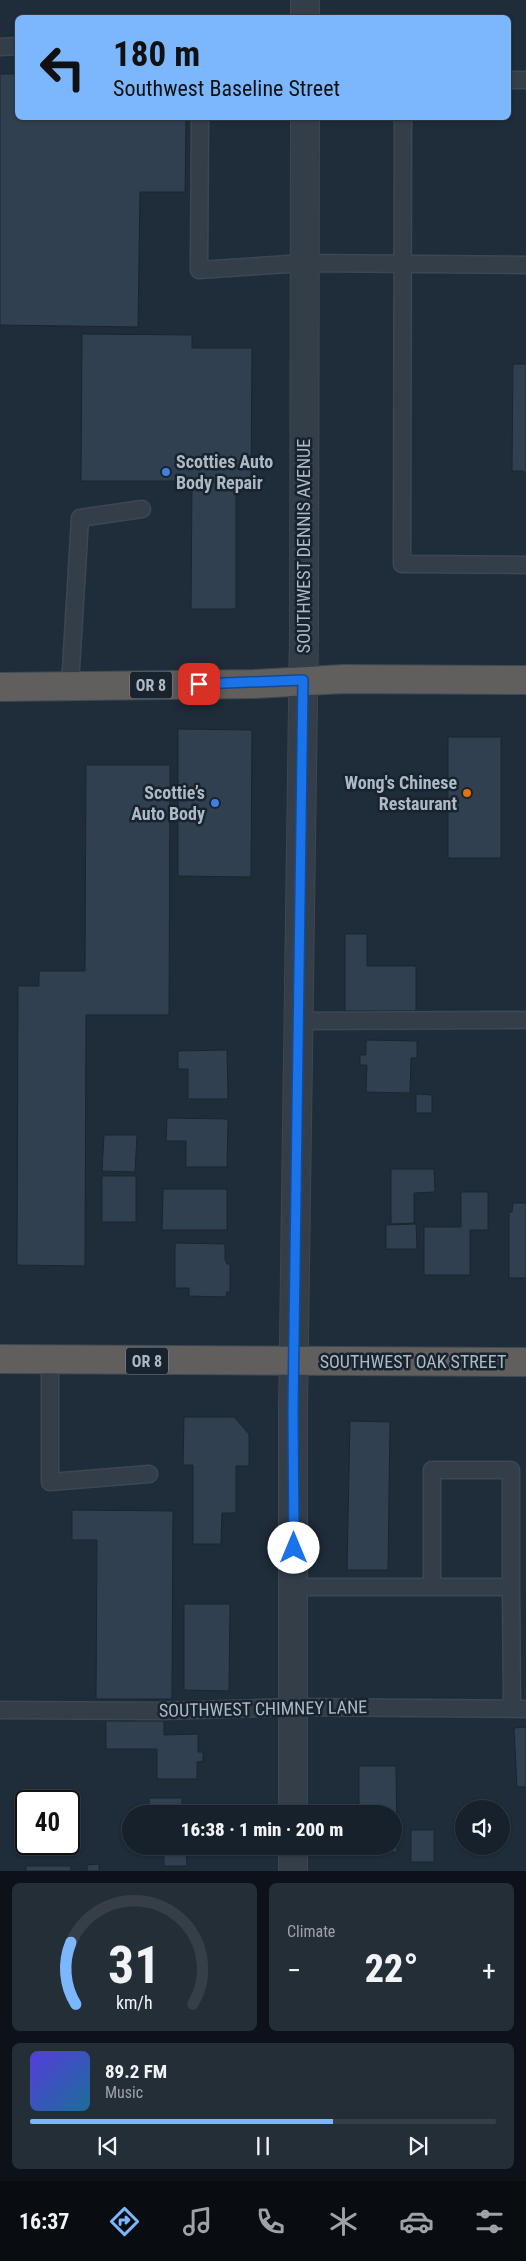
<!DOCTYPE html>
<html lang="en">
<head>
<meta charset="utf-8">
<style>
	:root { --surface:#17212b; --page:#242e37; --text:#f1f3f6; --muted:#9ea3a9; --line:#363e47; --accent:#7cb6fd }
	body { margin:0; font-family:"Roboto Condensed",sans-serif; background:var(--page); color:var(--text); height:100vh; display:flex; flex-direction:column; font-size:19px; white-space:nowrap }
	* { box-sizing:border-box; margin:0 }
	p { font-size:16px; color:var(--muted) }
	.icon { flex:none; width:28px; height:28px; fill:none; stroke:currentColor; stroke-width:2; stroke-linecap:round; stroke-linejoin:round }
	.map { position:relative; height:1871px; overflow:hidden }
	.details { display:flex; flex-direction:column; gap:12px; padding:12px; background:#0d1218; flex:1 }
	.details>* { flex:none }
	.hud { position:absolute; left:15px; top:15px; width:496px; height:105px; border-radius:8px; box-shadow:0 1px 4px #0004,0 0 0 1px var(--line); background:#7cb6fd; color:#111; overflow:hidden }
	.controls { position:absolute; left:455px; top:1800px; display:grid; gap:10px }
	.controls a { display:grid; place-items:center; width:55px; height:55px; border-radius:50%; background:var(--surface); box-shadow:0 1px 4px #0004,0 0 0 1px var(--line); font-size:25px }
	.speed { position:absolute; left:15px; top:1790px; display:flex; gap:10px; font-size:25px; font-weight:700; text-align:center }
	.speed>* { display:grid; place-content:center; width:65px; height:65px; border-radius:50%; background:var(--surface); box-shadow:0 1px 4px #0004,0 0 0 1px var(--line); line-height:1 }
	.speed .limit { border:2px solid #111; border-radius:8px; background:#fff; color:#111 }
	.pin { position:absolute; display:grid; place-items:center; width:42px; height:42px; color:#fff; margin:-21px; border-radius:10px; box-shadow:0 2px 8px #0006 }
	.me { position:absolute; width:55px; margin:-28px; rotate:0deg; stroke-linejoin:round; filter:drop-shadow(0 0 4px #0008) }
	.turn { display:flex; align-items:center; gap:18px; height:105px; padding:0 15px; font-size:22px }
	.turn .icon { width:65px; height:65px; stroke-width:2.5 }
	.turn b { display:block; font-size:35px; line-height:42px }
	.big { font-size:38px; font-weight:800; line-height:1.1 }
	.details .card { flex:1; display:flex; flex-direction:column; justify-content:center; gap:8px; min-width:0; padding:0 18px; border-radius:8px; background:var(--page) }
	.details .dial { align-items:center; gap:0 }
	.dial svg { height:130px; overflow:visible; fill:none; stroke:var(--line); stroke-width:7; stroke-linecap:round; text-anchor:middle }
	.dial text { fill:var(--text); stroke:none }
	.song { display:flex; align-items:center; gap:15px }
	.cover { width:60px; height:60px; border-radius:8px; background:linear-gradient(135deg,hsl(250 70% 55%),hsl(200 70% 35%)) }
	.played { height:5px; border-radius:2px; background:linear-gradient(90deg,var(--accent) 65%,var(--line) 65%) }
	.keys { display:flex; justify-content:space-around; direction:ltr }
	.heat { display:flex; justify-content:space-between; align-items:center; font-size:28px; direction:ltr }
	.details .tiles { flex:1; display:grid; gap:12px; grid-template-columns:1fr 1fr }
	.card:last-child { grid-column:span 2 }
	.trip { position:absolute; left:122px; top:1805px; width:280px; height:50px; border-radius:25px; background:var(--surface); box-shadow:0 1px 4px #0004,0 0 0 1px var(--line); font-weight:800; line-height:50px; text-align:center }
	.tabs { display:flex; height:80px; justify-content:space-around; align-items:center; background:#090d11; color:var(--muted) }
	.tabs .icon { width:35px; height:35px }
	.tabs .on { color:var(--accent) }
	.tabs b { font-size:22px; color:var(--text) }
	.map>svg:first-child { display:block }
	.building { fill:#314050; stroke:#1b2530 }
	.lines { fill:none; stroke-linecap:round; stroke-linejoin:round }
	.service-casing { stroke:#3d4753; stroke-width:19 }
	.tertiary-casing { stroke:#3d4753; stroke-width:30 }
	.trunk-casing { stroke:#3e4954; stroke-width:30 }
	.service { stroke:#333e49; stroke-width:16 }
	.tertiary { stroke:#333e49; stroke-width:28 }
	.trunk { stroke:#605f5d; stroke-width:28 }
	.route-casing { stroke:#114b97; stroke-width:12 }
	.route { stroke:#1a73e8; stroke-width:9 }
	.shop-dot { fill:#3f7fe0; stroke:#19232e; stroke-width:2 }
	.food-dot { fill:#e8710a; stroke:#19232e; stroke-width:2 }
	.labels { text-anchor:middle; stroke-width:5; stroke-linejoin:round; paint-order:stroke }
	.shield { fill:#19232e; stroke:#818c98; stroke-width:1 }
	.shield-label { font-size:16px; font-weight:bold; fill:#adb9c6 }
	.poi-label { font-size:18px; font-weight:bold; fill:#adb9c6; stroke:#19232e; text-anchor:end }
	.street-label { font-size:18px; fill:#adb9c6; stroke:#19232e }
</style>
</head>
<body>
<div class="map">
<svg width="526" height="1871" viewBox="0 0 526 1871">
	<rect width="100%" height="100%" fill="#1f2c39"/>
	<path class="building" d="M 0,74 L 18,74 L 18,118 L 186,118 L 185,192 L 140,192 L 138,327 L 0,325 Z
		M 82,334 L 192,335 L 192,348 L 252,348 L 251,487 L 236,487 L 236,609 L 191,609 L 192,481 L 81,481 Z
		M 513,364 L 526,364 L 526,474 L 523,471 L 512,471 Z
		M 178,729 L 252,730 L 251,877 L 178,876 Z
		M 448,737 L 501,737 L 501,858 L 448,858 Z
		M 86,765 L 170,765 L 169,1015 L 86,1015 L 85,1266 L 17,1265 L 18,986 L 39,986 L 39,971 L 85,971 Z
		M 345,934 L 367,934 L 367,966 L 416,966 L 416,1011 L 345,1011 Z
		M 366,1040 L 417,1041 L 417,1058 L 411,1058 L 410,1093 L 366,1092 L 367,1065 L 360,1065 L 360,1055 L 366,1055 Z
		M 227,1050 L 228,1099 L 188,1099 L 188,1069 L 178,1069 L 178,1051 Z
		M 416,1094 L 432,1095 L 432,1113 L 416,1113 Z
		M 167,1118 L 228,1119 L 227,1167 L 186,1167 L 186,1141 L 166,1141 Z
		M 104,1135 L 137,1135 L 135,1172 L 102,1171 Z
		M 391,1169 L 434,1169 L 435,1192 L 414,1193 L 414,1223 L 391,1224 Z
		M 102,1176 L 136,1176 L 136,1222 L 102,1222 Z
		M 163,1189 L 227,1189 L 227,1230 L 162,1230 Z
		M 461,1192 L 488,1192 L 488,1230 L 470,1230 L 470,1275 L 424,1275 L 424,1227 L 461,1227 Z
		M 513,1203 L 526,1203 L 526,1278 L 509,1278 L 509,1212 L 512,1212 Z
		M 416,1224 L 417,1249 L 386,1249 L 386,1225 Z
		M 175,1243 L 225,1244 L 225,1259 L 227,1264 L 230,1264 L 230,1292 L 227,1292 L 226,1297 L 189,1296 L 189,1288 L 175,1288 Z
		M 184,1417 L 234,1417 L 249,1434 L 249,1466 L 236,1466 L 236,1513 L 222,1513 L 221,1544 L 193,1544 L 193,1465 L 183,1465 Z
		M 350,1421 L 390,1422 L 388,1570 L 347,1570 Z
		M 72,1510 L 173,1511 L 172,1699 L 96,1699 L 97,1540 L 72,1540 Z
		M 184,1604 L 230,1604 L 229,1691 L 184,1690 Z
		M 106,1721 L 164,1721 L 164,1735 L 198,1734 L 198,1752 L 203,1752 L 203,1761 L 197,1762 L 197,1779 L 157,1779 L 157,1749 L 106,1749 Z
		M 526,1727 L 526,1787 L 517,1787 L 514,1728 Z
		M 359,1766 L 396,1766 L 397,1852 L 348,1852 L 348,1846 L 394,1846 L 394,1814 L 359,1814 Z
		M 149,1798 L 182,1798 L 182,1814 L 149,1814 Z
		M 411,1830 L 434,1830 L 434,1862 L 411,1862 Z
		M 164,1846 L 198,1846 L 198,1851 L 186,1851 L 187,1866 L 164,1866 Z
		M 99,1864 L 99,1871 L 87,1871 L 87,1865 Z
		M 26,1866 L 71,1866 L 71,1871 L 26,1871 Z"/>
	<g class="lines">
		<defs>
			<path id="service" d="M 0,47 L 18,46
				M 509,80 L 526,80
				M 200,118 L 199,270 L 304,263 L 526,265
				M 403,118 L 402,564 L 526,565
				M 70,685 L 80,518 L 142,509
				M 299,1021 L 526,1020
				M 50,1360 L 50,1482 L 149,1474
				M 294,1587 L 511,1587 L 511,1470 L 432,1470 L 432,1587
				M 511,1587 L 512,1708
				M 0,1710 L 160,1711 L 294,1707 L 526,1709"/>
			<path id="tertiary" d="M 305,0 L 305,18
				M 293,1814 L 293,1410 L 304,631 L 305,118
				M 293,1871 L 293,1846"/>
			<path id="trunk" d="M 0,687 L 254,684 L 344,679 L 526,680
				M 0,1359 L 526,1362"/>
		</defs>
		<use href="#service" class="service-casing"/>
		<use href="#tertiary" class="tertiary-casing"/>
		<use href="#trunk" class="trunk-casing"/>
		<use href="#service" class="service"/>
		<use href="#tertiary" class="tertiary"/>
		<use href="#trunk" class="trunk"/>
	</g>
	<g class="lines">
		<defs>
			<path id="route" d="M 199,684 L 303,680 L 293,1410 L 294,1548"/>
		</defs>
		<use href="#route" class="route-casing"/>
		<use href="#route" class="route"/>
	</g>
	<g class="shop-dot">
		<circle cx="166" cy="472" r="5"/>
		<circle cx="215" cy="803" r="5"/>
	</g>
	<circle class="food-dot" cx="467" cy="793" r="5"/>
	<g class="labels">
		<g class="shield">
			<rect x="130" y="671.5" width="42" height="27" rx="4"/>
			<rect x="126" y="1347.5" width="42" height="27" rx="4"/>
		</g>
		<g class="shield-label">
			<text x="151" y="691">OR 8</text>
			<text x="147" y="1367">OR 8</text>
		</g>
		<g class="poi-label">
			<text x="176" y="468" text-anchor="start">Scotties Auto<tspan x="176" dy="21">Body Repair</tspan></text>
			<text x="457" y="789">Wong's Chinese<tspan x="457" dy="21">Restaurant</tspan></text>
			<text x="205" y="799">Scottie’s<tspan x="205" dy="21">Auto Body</tspan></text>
		</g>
		<g class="street-label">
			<text transform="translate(304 546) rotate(-90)" y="6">SOUTHWEST DENNIS AVENUE</text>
			<text x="413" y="1368">SOUTHWEST OAK STREET</text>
			<text transform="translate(263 1709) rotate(-1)" y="6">SOUTHWEST CHIMNEY LANE</text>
		</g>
	</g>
</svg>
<div class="controls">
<a><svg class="icon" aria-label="sound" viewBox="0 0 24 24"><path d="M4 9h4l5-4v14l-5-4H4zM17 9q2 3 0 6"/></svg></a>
</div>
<div class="speed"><div class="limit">40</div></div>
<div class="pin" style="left:199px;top:684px;background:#d93025"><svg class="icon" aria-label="arrive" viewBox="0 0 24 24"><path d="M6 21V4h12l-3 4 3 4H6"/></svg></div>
<svg class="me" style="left:294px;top:1548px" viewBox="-20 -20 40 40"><circle r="19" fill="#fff"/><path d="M0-13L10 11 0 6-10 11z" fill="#1a73e8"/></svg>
<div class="trip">16:38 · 1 min · 200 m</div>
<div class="hud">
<div class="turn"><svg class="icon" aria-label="left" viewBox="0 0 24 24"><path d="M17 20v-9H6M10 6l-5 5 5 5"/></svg><div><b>180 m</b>Southwest Baseline Street</div></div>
</div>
</div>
<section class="details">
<div class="tiles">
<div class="card dial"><svg viewBox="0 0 100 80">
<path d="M14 69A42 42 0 1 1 86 69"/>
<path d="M14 69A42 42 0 0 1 11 31" stroke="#7cb6fd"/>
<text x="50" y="56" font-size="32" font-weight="700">31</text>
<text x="50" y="72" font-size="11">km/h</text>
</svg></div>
<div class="card"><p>Climate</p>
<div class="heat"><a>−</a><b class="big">22°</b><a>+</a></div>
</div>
<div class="card">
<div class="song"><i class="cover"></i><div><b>89.2 FM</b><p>Music</p></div></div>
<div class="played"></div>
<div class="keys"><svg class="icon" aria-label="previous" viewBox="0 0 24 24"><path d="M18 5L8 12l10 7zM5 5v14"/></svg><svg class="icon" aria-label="pause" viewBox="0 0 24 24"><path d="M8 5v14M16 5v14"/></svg><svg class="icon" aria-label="next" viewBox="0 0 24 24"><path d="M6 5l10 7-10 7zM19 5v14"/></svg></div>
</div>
</div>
</section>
<nav class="tabs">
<b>16:37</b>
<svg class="icon on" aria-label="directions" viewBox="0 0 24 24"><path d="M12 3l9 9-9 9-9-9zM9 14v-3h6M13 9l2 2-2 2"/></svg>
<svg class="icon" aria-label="music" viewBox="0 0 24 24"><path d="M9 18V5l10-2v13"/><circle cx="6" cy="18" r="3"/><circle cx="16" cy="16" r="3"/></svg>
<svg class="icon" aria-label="phone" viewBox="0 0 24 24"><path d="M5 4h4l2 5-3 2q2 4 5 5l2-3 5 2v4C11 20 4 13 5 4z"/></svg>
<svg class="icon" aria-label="climate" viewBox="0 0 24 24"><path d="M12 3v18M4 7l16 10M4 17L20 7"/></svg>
<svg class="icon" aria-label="car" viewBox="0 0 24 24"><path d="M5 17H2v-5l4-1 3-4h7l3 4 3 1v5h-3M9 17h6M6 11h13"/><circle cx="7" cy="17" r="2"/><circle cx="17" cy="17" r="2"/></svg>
<svg class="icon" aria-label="filters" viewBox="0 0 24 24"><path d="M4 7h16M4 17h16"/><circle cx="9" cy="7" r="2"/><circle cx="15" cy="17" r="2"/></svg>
</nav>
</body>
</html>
